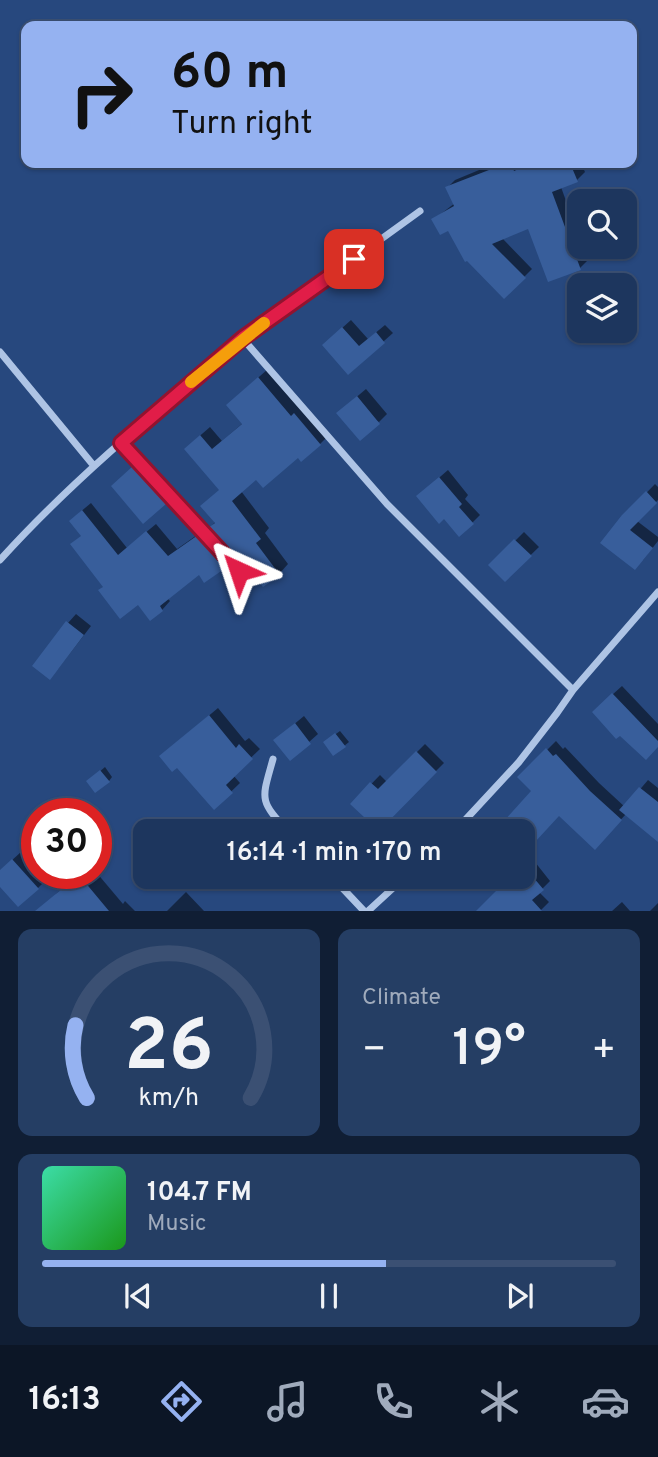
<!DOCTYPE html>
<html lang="en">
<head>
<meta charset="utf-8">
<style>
	:root { --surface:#1d365e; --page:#253e64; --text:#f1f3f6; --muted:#a0abbc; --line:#3b5073; --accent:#95b2f1 }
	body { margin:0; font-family:Overpass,sans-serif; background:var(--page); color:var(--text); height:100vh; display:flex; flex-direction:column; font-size:26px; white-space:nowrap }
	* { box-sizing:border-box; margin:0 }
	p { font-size:23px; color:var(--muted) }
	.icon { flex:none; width:38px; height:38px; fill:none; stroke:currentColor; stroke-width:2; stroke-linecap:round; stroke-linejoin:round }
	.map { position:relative; height:911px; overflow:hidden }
	.drawer { display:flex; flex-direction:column; gap:18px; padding:18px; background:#101e34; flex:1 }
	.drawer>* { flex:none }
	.banner { position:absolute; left:21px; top:21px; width:616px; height:147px; border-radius:14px; box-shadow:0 2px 5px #0004,0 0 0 2px var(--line); background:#95b2f1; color:#111; overflow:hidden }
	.tools { position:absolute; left:567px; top:189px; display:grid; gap:14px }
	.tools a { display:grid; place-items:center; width:70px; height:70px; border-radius:14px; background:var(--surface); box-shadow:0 2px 5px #0004,0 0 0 2px var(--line); font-size:35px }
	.speed { position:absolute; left:21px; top:798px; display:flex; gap:14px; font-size:35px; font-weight:700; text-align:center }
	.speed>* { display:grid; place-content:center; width:91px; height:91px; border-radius:50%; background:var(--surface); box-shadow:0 2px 5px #0004,0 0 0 2px var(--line); line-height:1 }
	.speed .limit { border:10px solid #d22; background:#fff; color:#111 }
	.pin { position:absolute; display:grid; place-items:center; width:60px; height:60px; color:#fff; margin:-30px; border-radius:14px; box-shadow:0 4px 10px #0006 }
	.me { position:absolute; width:77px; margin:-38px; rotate:318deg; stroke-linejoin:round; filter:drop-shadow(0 0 5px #0008) }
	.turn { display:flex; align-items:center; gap:24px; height:147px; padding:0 35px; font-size:32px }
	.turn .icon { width:91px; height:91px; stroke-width:2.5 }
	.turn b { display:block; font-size:49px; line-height:60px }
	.big { font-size:52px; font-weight:600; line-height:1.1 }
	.drawer .widget { flex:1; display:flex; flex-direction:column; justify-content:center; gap:10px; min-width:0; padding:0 24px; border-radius:14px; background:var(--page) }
	.drawer .dial { align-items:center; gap:0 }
	.dial svg { height:182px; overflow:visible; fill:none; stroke:var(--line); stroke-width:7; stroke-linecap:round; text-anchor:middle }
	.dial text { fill:var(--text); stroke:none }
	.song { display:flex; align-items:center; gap:21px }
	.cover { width:84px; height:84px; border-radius:10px; background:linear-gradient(135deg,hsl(160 70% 55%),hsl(120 70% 35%)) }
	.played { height:7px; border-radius:4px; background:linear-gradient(90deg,var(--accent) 60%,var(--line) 60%) }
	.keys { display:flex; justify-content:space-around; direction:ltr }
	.heat { display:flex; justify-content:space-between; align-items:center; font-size:38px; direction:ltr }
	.drawer .tiles { flex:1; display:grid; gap:18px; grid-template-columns:1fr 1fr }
	.widget:last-child { grid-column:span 2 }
	.trip { position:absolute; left:133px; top:819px; width:402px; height:70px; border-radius:14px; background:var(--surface); box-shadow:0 2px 5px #0004,0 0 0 2px var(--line); font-weight:600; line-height:70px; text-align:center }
	.menu { display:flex; height:112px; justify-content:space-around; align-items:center; background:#0c1626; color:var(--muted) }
	.menu .icon { width:49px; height:49px }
	.menu .selected { color:var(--accent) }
	.menu b { font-size:32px; color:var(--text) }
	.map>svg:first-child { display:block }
	.shadow { fill:#0007 }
	.building { fill:#385e9b }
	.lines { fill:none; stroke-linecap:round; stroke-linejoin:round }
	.minor { stroke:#aec4e5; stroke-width:7 }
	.route-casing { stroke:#92132f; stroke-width:18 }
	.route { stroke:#e11d48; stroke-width:12 }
	.slow { stroke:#f59e0b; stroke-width:12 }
</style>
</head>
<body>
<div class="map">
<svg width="658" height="911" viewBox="0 0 658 911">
	<rect width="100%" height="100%" fill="#27487e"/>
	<path class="shadow" d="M 496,163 L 581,163 L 585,172 L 577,180 L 561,187 L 579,237 L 579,247 L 583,247 L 588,260 L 580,268 L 529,227 L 502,238 L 532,269 L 504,297 L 448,228 L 433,220 L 455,203 L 447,188 L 455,180 Z
		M 351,320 L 368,339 L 385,325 L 393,333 L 348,373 L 332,337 Z
		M 268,369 L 329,435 L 320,444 L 256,477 L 241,491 L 269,528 L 265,533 L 288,564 L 279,574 L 241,555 L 236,556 L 205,580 L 199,572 L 168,599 L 170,601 L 162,610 L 150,618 L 139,603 L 105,586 L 83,535 L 79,513 L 91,503 L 127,548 L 156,524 L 177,549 L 207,528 L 208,530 L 216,521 L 221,489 L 195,440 L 210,427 L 222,441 L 243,423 L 237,396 Z
		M 366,389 L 387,414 L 379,422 L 347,405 Z
		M 143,459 L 173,494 L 143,521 L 121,478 Z
		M 448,470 L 468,495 L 465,499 L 480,515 L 472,523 L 444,517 L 426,489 Z
		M 655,484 L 658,487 L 658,500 L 637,521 L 658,537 L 658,541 L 643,560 L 624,516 Z
		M 524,532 L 539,547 L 505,580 L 491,565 Z
		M 76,614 L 91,626 L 58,669 L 68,623 Z
		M 622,686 L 658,724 L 658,745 L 602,704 Z
		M 218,708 L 245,741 L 249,738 L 260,749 L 233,775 L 240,783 L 214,808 L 177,766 L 170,748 Z
		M 304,716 L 318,734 L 290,759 L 275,740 Z
		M 340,731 L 349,742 L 334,754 L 329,739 Z
		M 556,741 L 563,749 L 565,747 L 599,783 L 625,807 L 648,780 L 658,788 L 658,840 L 626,814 L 603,839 L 559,814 L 523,831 L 502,831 L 500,829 L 534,791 L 520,777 Z
		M 425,744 L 444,763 L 379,828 L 352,804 L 380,775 L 387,782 Z
		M 105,767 L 112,777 L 109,781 L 92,778 Z
		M 370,826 L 375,831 L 364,831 Z
		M 21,852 L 37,870 L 37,873 L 40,873 L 46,880 L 38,888 L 0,884 L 0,871 Z
		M 531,857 L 550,881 L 539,892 L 549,902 L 540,911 L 490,911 L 504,885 L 502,882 L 507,877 L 523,877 L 523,863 Z
		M 96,872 L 123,904 L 125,901 L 135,911 L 50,911 L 56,894 L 81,873 Z
		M 186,892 L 204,911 L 167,911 Z
		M 622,902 L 630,911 L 612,911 Z
		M 658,903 L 658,911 L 650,911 Z"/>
	<path class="building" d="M 507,163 L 511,163 L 514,171 L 532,163 L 570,163 L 578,182 L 552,192 L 581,270 L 548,282 L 528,229 L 492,244 L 526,278 L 504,299 L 467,261 L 465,262 L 448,231 L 440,235 L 431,219 L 454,206 L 445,187 Z
		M 342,327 L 359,346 L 376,332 L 385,343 L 348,375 L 322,345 Z
		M 258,377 L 291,416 L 294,413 L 321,445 L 301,462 L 298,458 L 263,488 L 256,480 L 232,501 L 261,539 L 256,543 L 280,575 L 263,587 L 240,558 L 237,560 L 208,528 L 215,523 L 200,506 L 219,490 L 184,449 L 200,435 L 212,449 L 242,424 L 226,405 Z
		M 357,396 L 380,424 L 360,441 L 336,413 Z
		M 133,466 L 166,504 L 143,524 L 111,486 Z
		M 439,477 L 462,504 L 459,507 L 474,524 L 459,537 L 444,519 L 439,524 L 416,496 Z
		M 646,491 L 657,503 L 630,530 L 653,548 L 635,570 L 600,543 L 622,515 Z
		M 82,510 L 118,555 L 146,531 L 168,556 L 198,535 L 227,567 L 204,583 L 199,575 L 160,606 L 163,611 L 150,621 L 138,605 L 120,619 L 98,590 L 103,587 L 70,544 L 81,536 L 69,521 Z
		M 514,539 L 532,556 L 505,582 L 488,565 Z
		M 66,621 L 84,635 L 50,680 L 32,666 Z
		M 612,693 L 658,741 L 658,747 L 646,760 L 620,736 L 616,739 L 592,712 Z
		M 209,715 L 236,748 L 239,744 L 253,759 L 226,785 L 233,793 L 214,810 L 177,768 L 172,772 L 159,756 Z
		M 295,723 L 311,744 L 290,761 L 273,740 Z
		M 335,733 L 346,747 L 333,756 L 323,742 Z
		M 546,748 L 553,756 L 556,754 L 590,791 L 622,820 L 595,850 L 559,816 L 523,855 L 523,831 L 495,831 L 531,791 L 517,777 Z
		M 416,751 L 437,772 L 379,831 L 350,804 L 370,782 L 378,789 Z
		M 100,770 L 110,782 L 95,793 L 86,781 Z
		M 639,787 L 658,802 L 658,842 L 619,810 Z
		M 12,859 L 39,889 L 18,907 L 0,887 L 0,870 Z
		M 79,875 L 109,911 L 35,911 Z
		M 495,877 L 533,877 L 544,890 L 532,900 L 542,911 L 476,911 L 502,885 Z"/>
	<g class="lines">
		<path class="minor" d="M 243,339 L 420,211
			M 0,352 L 94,466
			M 121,443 L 239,571
			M 0,560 C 73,479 159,409 243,339 L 387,504 L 573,690
			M 273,759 C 262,799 258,800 288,831
			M 455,831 L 519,762 L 557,713 L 573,690 L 658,592
			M 332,877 L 364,911
			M 368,911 L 405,877"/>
	</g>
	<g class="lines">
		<defs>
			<path id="route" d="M 239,571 L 121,443 L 243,338 L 354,259"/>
		</defs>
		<use href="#route" class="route-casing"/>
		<use href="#route" class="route"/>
		<path class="slow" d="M 191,382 L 264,323"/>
	</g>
</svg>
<div class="tools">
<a><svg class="icon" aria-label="search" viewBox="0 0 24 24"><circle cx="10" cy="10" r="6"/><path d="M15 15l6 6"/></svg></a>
<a><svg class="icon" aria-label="layers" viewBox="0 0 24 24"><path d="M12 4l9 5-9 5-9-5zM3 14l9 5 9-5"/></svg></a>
</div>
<div class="speed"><div class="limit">30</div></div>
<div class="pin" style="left:354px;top:259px;background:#d93025"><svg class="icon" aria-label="arrive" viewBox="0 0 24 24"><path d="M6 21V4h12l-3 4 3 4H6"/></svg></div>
<svg class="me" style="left:239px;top:571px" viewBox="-20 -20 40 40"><path d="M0-17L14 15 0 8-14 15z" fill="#e11d48" stroke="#fff" stroke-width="4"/></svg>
<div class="trip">16:14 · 1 min · 170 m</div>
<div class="banner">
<div class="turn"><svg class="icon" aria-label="right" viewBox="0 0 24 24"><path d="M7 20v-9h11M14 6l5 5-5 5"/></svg><div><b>60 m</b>Turn right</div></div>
</div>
</div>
<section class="drawer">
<div class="tiles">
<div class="widget dial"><svg viewBox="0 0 100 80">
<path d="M14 69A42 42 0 1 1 86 69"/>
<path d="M14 69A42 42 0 0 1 9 37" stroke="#95b2f1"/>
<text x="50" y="56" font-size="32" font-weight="700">26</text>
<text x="50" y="72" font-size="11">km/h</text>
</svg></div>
<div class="widget"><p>Climate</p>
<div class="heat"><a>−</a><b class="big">19°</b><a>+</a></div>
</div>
<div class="widget">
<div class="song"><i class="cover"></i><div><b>104.7 FM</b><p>Music</p></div></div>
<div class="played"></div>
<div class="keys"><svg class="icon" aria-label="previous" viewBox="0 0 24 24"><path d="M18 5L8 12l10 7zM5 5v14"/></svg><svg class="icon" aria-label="pause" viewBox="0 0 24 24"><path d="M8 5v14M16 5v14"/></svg><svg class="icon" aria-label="next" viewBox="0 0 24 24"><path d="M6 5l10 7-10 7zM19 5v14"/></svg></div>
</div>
</div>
</section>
<nav class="menu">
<b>16:13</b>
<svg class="icon selected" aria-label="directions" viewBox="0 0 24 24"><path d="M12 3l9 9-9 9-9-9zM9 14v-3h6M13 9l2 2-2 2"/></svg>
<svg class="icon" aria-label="music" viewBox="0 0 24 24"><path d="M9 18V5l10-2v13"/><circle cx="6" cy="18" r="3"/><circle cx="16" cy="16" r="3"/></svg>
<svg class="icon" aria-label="phone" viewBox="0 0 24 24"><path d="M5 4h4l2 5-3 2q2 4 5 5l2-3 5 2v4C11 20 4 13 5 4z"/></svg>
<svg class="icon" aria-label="climate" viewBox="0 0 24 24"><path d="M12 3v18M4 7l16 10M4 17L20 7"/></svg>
<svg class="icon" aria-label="car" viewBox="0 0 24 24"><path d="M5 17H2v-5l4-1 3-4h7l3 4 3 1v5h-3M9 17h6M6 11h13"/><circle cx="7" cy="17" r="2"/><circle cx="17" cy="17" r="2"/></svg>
</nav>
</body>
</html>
